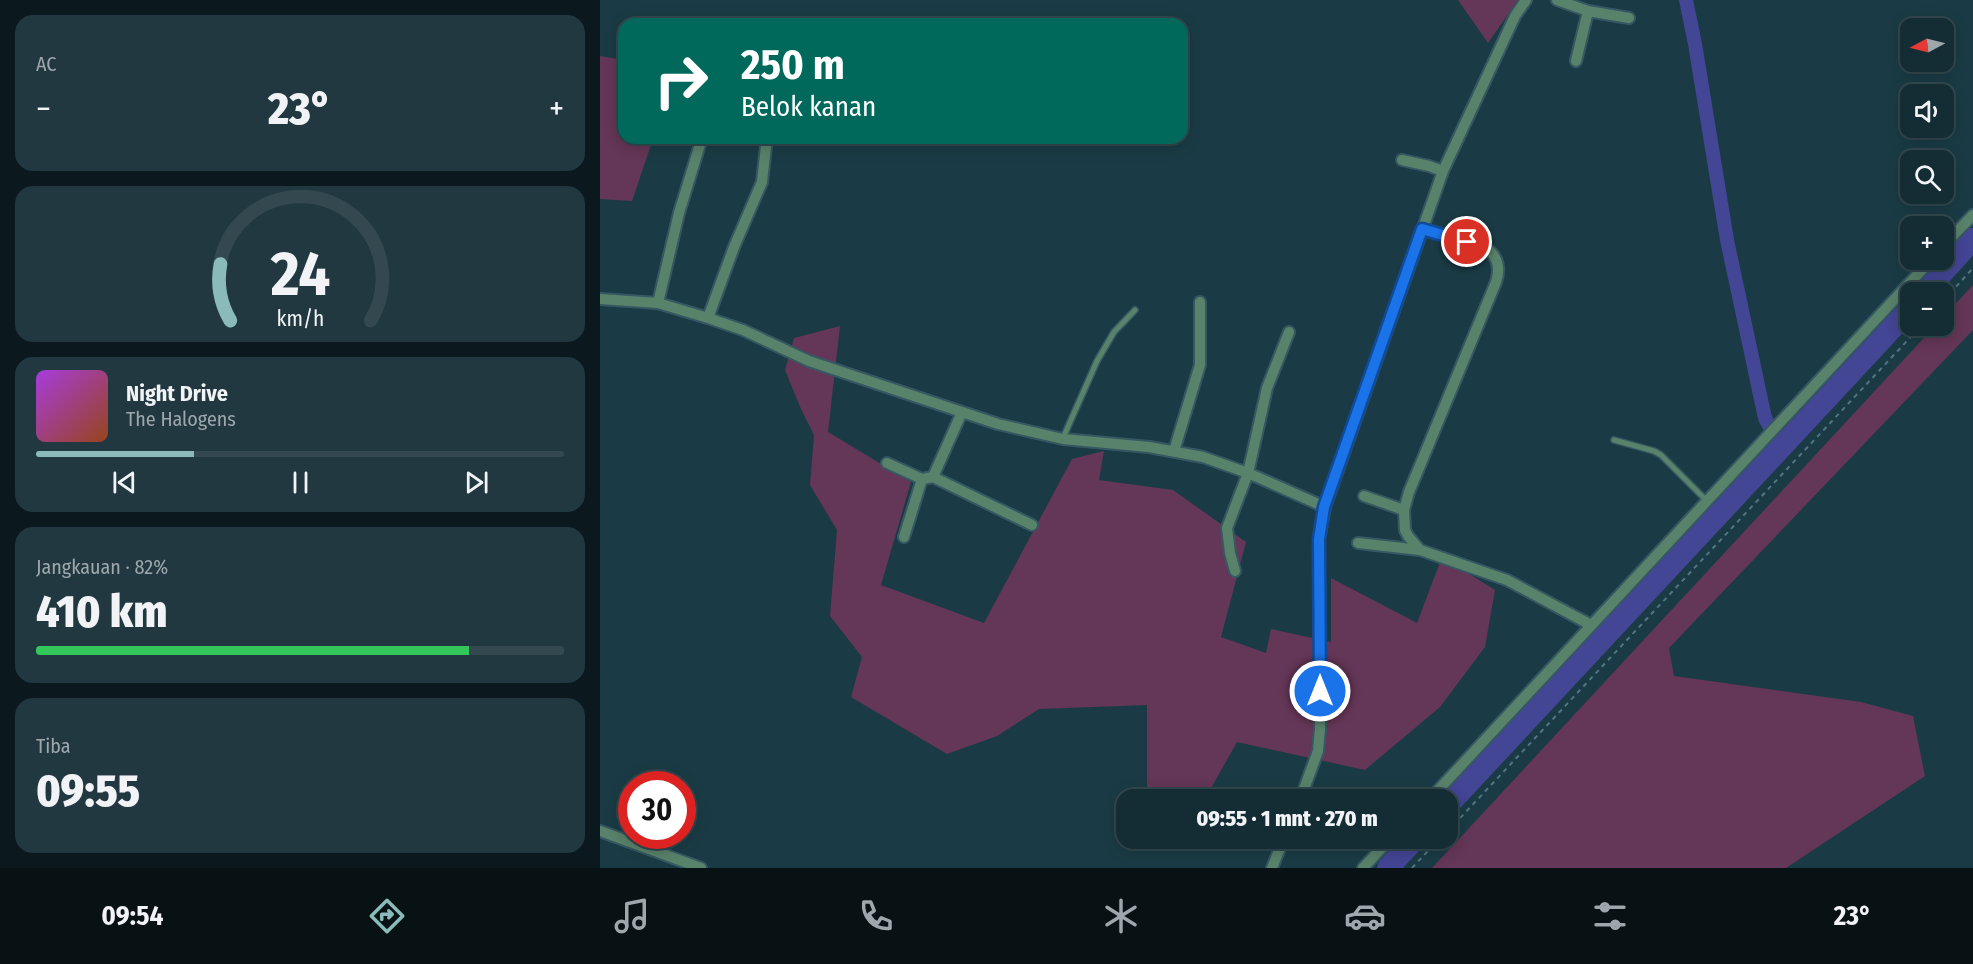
<!DOCTYPE html>
<html lang="id">
<head>
<meta charset="utf-8">
<style>
	:root { --surface:#142c34; --page:#213840; --text:#f1f3f6; --muted:#9da7ac; --line:#33484f; --accent:#8bbbb9 }
	body { margin:0; font-family:"Fira Sans Condensed",sans-serif; background:var(--page); color:var(--text); height:100vh; display:flex; flex-direction:column; font-size:22px; white-space:nowrap }
	* { box-sizing:border-box; margin:0 }
	p { font-size:20px; color:var(--muted) }
	.icon { flex:none; width:33px; height:33px; fill:none; stroke:currentColor; stroke-width:2; stroke-linecap:round; stroke-linejoin:round }
	.map { position:relative; flex:1; overflow:hidden }
	.side { display:flex; flex-direction:column; gap:15px; padding:15px; background:#0b181d; width:600px }
	.side>* { flex:none }
	.hud { position:absolute; left:18px; top:18px; width:570px; height:126px; border-radius:18px; box-shadow:0 3px 15px #0003,0 0 0 2px var(--line); background:#00695c; color:#fff; overflow:hidden }
	.needle { width:39px; rotate:263deg }
	.controls { position:absolute; left:1300px; top:18px; display:grid; gap:12px }
	.controls a { display:grid; place-items:center; width:54px; height:54px; border-radius:12px; background:var(--surface); box-shadow:0 3px 15px #0003,0 0 0 2px var(--line); font-size:30px }
	.speed { position:absolute; left:18px; top:771px; display:flex; gap:12px; font-size:30px; font-weight:700; text-align:center }
	.speed>* { display:grid; place-content:center; width:78px; height:78px; border-radius:50%; background:var(--surface); box-shadow:0 3px 15px #0003,0 0 0 2px var(--line); line-height:1 }
	.speed .limit { border:9px solid #d22; background:#fff; color:#111 }
	.pin { position:absolute; display:grid; place-items:center; width:51px; height:51px; color:#fff; margin:-26px; border:3px solid #fff; border-radius:50%; box-shadow:0 2px 6px #0007 }
	.me { position:absolute; width:66px; margin:-33px; rotate:0deg; stroke-linejoin:round; filter:drop-shadow(0 0 4px #0008) }
	.turn { display:flex; align-items:center; gap:21px; height:126px; padding:0 24px; font-size:27px }
	.turn .icon { width:78px; height:78px; stroke-width:2.5 }
	.turn b { display:block; font-size:42px; line-height:51px }
	.big { font-size:45px; font-weight:800; line-height:1.1 }
	.side .tile { flex:1; display:flex; flex-direction:column; justify-content:center; gap:9px; min-width:0; padding:0 21px; border-radius:18px; background:var(--page) }
	.side .dial { align-items:center; gap:0 }
	.dial svg { height:156px; overflow:visible; fill:none; stroke:var(--line); stroke-width:7; stroke-linecap:round; text-anchor:middle }
	.dial text { fill:var(--text); stroke:none }
	.song { display:flex; align-items:center; gap:18px }
	.cover { width:72px; height:72px; border-radius:9px; background:linear-gradient(135deg,hsl(280 70% 55%),hsl(20 70% 35%)) }
	.played { height:6px; border-radius:3px; background:linear-gradient(90deg,var(--accent) 30%,var(--line) 30%) }
	.keys { display:flex; justify-content:space-around; direction:ltr }
	.heat { display:flex; justify-content:space-between; align-items:center; font-size:33px; direction:ltr }
	.charge { height:9px; border-radius:4px; background:linear-gradient(90deg,#34c759 82%,var(--line) 0) }
	.trip { position:absolute; left:516px; top:789px; width:342px; height:60px; border-radius:18px; background:var(--surface); box-shadow:0 3px 15px #0003,0 0 0 2px var(--line); font-weight:800; line-height:60px; text-align:center }
	.tab-bar { display:flex; height:96px; justify-content:space-around; align-items:center; background:#081215; color:var(--muted) }
	.tab-bar .icon { width:42px; height:42px }
	.tab-bar .on { color:var(--accent) }
	.tab-bar b { font-size:27px; color:var(--text) }
	main { display:flex; flex:1; min-height:0 }
	.map>svg:first-child { display:block }
	.green { fill:#643657 }
	.lines { fill:none; stroke-linecap:round; stroke-linejoin:round }
	.canal { stroke:#434595; stroke-width:14 }
	.river { stroke:#434595; stroke-width:22 }
	.lane-casing { stroke:#365863; stroke-width:8 }
	.street-casing { stroke:#365863; stroke-width:14 }
	.path { stroke:#537580; stroke-width:2; stroke-dasharray:4.5 4.5; stroke-linecap:butt }
	.lane { stroke:#59826a; stroke-width:5 }
	.street { stroke:#59826a; stroke-width:10 }
	.route-casing { stroke:#114b97; stroke-width:15 }
	.route { stroke:#1a73e8; stroke-width:10 }
</style>
</head>
<body>
<main>
<section class="side">
<div class="tile"><p>AC</p>
<div class="heat"><a>−</a><b class="big">23°</b><a>+</a></div>
</div>
<div class="tile dial"><svg viewBox="0 0 100 80">
<path d="M14 69A42 42 0 1 1 86 69"/>
<path d="M14 69A42 42 0 0 1 9 40" stroke="#8bbbb9"/>
<text x="50" y="56" font-size="32" font-weight="700">24</text>
<text x="50" y="72" font-size="11">km/h</text>
</svg></div>
<div class="tile">
<div class="song"><i class="cover"></i><div><b>Night Drive</b><p>The Halogens</p></div></div>
<div class="played"></div>
<div class="keys"><svg class="icon" aria-label="previous" viewBox="0 0 24 24"><path d="M18 5L8 12l10 7zM5 5v14"/></svg><svg class="icon" aria-label="pause" viewBox="0 0 24 24"><path d="M8 5v14M16 5v14"/></svg><svg class="icon" aria-label="next" viewBox="0 0 24 24"><path d="M6 5l10 7-10 7zM19 5v14"/></svg></div>
</div>
<div class="tile"><p>Jangkauan · 82%</p><b class="big">410 km</b><div class="charge"></div></div>
<div class="tile"><p>Tiba</p><b class="big">09:55</b></div>
</section>
<div class="map">
<svg width="1373" height="868" viewBox="0 0 1373 868">
	<rect width="100%" height="100%" fill="#1a3b45"/>
	<path class="green" d="M 858,0 L 918,0 L 888,43 Z
		M 0,56 L 24,60 L 24,138 L 52,138 L 52,142 L 32,201 L 0,199 Z
		M 1373,285 L 1373,330 L 1069,648 L 1074,676 L 1261,702 L 1313,716 L 1325,776 L 1186,868 L 832,868 L 1335,326 L 1344,326 L 1344,316 Z
		M 240,326 L 228,432 L 311,482 L 281,585 L 384,623 L 472,459 L 504,451 L 499,480 L 573,490 L 646,542 L 621,637 L 666,653 L 671,629 L 731,642 L 731,578 L 817,623 L 842,557 L 895,590 L 885,647 L 840,707 L 765,770 L 637,742 L 605,799 L 547,799 L 547,705 L 439,709 L 397,736 L 347,754 L 251,697 L 262,657 L 230,616 L 237,530 L 210,485 L 214,435 L 201,409 L 185,370 L 194,338 Z"/>
	<g class="lines">
		<path class="canal" d="M 1086,0 L 1095,44 L 1127,240 L 1165,418 L 1181,447"/>
		<path class="river" d="M 1325,292 L 1373,239
			M 848,805 L 1311,308
			M 788,868 L 816,838"/>
		<defs>
			<path id="lane" d="M 463,438 L 497,361 L 514,332 L 535,310
				M 1014,440 L 1054,451 L 1061,455 L 1107,501"/>
			<path id="street" d="M 957,0 L 988,11 L 1029,18
				M 976,61 L 988,11
				M 802,160 L 829,166 L 843,171
				M 822,229 C 835,233 882,242 890,251 C 899,260 900,270 896,282 L 809,492 L 804,510 L 805,530 L 808,536 L 820,550 L 907,580 L 991,625
				M 1344,245 L 1373,215
				M 0,299 L 58,303 L 108,318 L 143,330 L 209,361 L 398,424 L 463,439 L 549,447 L 603,457 L 648,473 L 725,507
				M 58,303 L 79,213 L 102,138
				M 108,318 L 134,247 L 162,182 L 166,146
				M 574,451 L 600,365 L 600,302
				M 287,463 L 322,479 L 333,477 L 362,412
				M 333,477 L 432,525
				M 764,496 L 804,510
				M 304,537 L 322,479
				M 758,543 L 820,550
				M 635,571 L 630,553 L 627,528 L 648,473 L 667,388 L 689,332
				M 700,800 L 718,751 L 720,729 L 719,539 L 725,507 L 843,171 L 915,16 L 926,0
				M 829,800 L 1331,260
				M 0,831 L 101,868
				M 672,868 L 684,838
				M 763,868 L 791,838"/>
		</defs>
		<use href="#lane" class="lane-casing"/>
		<use href="#street" class="street-casing"/>
		<path class="path" d="M 1344,300 L 1373,268
			M 848,831 L 1321,326
			M 812,868 L 840,838"/>
		<use href="#lane" class="lane"/>
		<use href="#street" class="street"/>
	</g>
	<g class="lines">
		<defs>
			<path id="route" d="M 720,691 L 719,539 L 724,507 L 822,229 L 867,242"/>
		</defs>
		<use href="#route" class="route-casing"/>
		<use href="#route" class="route"/>
	</g>
</svg>
<div class="controls">
<a><svg class="needle" viewBox="-14 -14 28 28"><path d="M0-13l5 13h-10z" fill="#e53935"/><path d="M0 13l5-13h-10z" fill="#9da7ac"/></svg></a>
<a><svg class="icon" aria-label="sound" viewBox="0 0 24 24"><path d="M4 9h4l5-4v14l-5-4H4zM17 9q2 3 0 6"/></svg></a>
<a><svg class="icon" aria-label="search" viewBox="0 0 24 24"><circle cx="10" cy="10" r="6"/><path d="M15 15l6 6"/></svg></a>
<a>+</a>
<a>−</a>
</div>
<div class="speed"><div class="limit">30</div></div>
<div class="pin" style="left:867px;top:242px;background:#d93025"><svg class="icon" aria-label="arrive" viewBox="0 0 24 24"><path d="M6 21V4h12l-3 4 3 4H6"/></svg></div>
<svg class="me" style="left:720px;top:691px" viewBox="-20 -20 40 40"><circle r="17" fill="#1a73e8" stroke="#fff" stroke-width="3"/><path d="M0-11L8 9 0 5-8 9z" fill="#fff"/></svg>
<div class="trip">09:55 · 1 mnt · 270 m</div>
<div class="hud">
<div class="turn"><svg class="icon" aria-label="right" viewBox="0 0 24 24"><path d="M7 20v-9h11M14 6l5 5-5 5"/></svg><div><b>250 m</b>Belok kanan</div></div>
</div>
</div>
</main>
<nav class="tab-bar">
<b>09:54</b>
<svg class="icon on" aria-label="directions" viewBox="0 0 24 24"><path d="M12 3l9 9-9 9-9-9zM9 14v-3h6M13 9l2 2-2 2"/></svg>
<svg class="icon" aria-label="music" viewBox="0 0 24 24"><path d="M9 18V5l10-2v13"/><circle cx="6" cy="18" r="3"/><circle cx="16" cy="16" r="3"/></svg>
<svg class="icon" aria-label="phone" viewBox="0 0 24 24"><path d="M5 4h4l2 5-3 2q2 4 5 5l2-3 5 2v4C11 20 4 13 5 4z"/></svg>
<svg class="icon" aria-label="climate" viewBox="0 0 24 24"><path d="M12 3v18M4 7l16 10M4 17L20 7"/></svg>
<svg class="icon" aria-label="car" viewBox="0 0 24 24"><path d="M5 17H2v-5l4-1 3-4h7l3 4 3 1v5h-3M9 17h6M6 11h13"/><circle cx="7" cy="17" r="2"/><circle cx="17" cy="17" r="2"/></svg>
<svg class="icon" aria-label="filters" viewBox="0 0 24 24"><path d="M4 7h16M4 17h16"/><circle cx="9" cy="7" r="2"/><circle cx="15" cy="17" r="2"/></svg>
<b>23°</b>
</nav>
</body>
</html>
